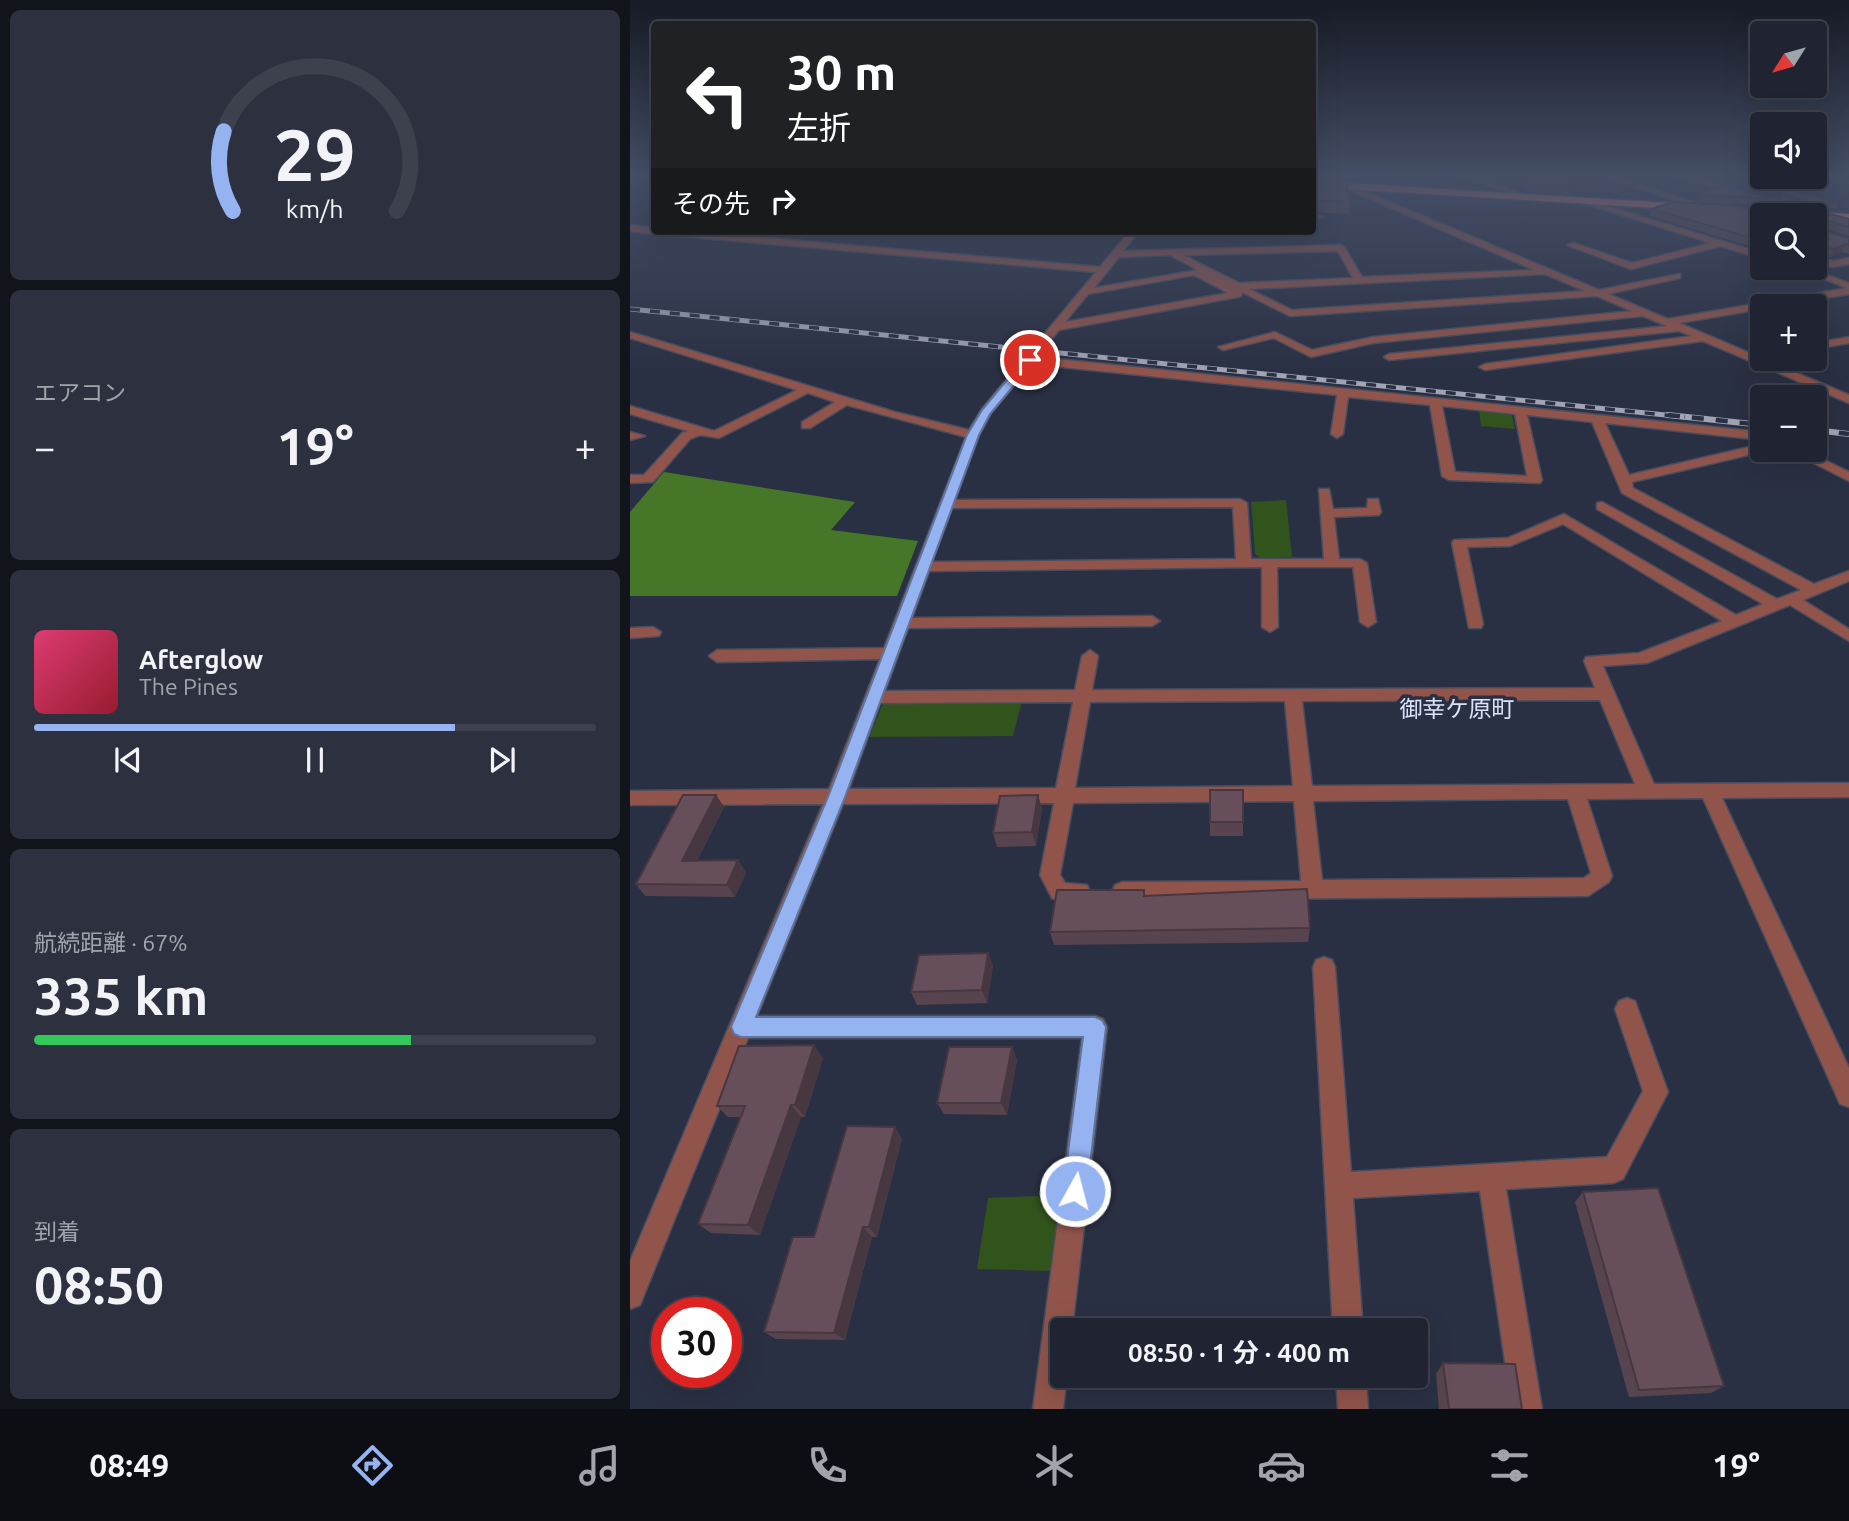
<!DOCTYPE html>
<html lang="ja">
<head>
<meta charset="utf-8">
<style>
	:root { --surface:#202432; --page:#2d303e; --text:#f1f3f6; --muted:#a2a4ac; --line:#3d414d; --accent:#95b2f1 }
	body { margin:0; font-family:Ubuntu,"Noto Sans JP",sans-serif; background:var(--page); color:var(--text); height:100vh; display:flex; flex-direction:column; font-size:26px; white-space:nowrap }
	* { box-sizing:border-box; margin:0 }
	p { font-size:23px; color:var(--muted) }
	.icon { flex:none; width:38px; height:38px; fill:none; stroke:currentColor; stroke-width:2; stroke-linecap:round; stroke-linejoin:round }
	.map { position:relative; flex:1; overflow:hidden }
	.details { display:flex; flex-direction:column; gap:10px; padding:10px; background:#12141c; width:630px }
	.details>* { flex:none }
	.hud { position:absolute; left:21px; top:21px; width:665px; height:214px; border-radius:7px; box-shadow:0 7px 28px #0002,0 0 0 2px var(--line); background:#202124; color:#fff; overflow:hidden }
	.needle { width:46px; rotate:233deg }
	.buttons { position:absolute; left:1120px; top:21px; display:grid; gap:14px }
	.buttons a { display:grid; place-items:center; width:77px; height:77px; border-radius:7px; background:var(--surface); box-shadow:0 7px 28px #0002,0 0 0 2px var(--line); font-size:35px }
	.speed { position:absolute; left:21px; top:1297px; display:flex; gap:14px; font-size:35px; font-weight:700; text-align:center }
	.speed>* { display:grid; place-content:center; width:91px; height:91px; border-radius:50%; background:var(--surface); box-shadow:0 7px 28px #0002,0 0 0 2px var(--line); line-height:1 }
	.speed .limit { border:10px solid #d22; background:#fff; color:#111 }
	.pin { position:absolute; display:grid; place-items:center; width:60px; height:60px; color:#fff; margin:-30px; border:4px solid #fff; border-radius:50%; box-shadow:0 2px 7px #0007 }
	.me { position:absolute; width:77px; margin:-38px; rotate:7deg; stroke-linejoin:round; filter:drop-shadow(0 0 5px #0008) }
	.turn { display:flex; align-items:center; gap:24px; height:147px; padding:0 21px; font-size:32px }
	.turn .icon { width:91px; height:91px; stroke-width:2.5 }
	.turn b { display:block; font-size:49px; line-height:60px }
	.then { display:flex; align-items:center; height:66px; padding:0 21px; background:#0003; gap:14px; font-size:26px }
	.big { font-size:52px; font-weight:700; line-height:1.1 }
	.details .card { flex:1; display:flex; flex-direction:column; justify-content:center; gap:10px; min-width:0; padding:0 24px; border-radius:10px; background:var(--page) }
	.details .dial { align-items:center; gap:0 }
	.dial svg { height:182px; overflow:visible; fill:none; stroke:var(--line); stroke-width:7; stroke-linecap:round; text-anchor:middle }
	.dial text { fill:var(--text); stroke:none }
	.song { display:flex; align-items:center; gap:21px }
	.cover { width:84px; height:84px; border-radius:10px; background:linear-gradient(135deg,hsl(340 70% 55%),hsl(350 70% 35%)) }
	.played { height:7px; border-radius:4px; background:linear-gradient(90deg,var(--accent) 75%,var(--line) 75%) }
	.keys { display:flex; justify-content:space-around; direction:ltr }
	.heat { display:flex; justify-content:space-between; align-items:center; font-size:38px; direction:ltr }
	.charge { height:10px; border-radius:5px; background:linear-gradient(90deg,#34c759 67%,var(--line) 0) }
	.trip { position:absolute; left:420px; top:1318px; width:378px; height:70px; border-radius:7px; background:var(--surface); box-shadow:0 7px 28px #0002,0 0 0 2px var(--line); font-weight:700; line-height:70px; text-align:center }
	.tabs { display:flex; height:112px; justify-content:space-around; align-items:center; background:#0d0e14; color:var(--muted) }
	.tabs .icon { width:49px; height:49px }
	.tabs .selected { color:var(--accent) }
	.tabs b { font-size:32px; color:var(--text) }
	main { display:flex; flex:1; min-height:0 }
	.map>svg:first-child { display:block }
	.green { fill:#31531c }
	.forest { fill:#467728 }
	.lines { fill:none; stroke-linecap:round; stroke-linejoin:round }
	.minor-casing { stroke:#484d5f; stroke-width:3 }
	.highway-casing { stroke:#484d5f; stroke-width:3 }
	.minor { fill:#90544a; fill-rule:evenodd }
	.highway { fill:#ff8978; fill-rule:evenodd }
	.rail-far1-casing { stroke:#a0a4b4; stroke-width:5 }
	.rail-casing { stroke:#a0a4b4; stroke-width:6 }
	.rail-far1 { stroke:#2a3043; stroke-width:3.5; stroke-dasharray:10; stroke-linecap:butt }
	.rail { stroke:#2a3043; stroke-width:4.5; stroke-dasharray:12; stroke-linecap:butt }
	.wall { fill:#58444e }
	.shaded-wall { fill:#473740 }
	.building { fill:#664f5b; stroke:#473740; stroke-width:2 }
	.route { fill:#95b2f1; stroke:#61749d; stroke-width:2 }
	.labels { text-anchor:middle; stroke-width:7; stroke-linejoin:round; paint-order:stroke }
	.quarter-label { font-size:23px; fill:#dae2fb; stroke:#2a3043 }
</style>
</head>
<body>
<main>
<section class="details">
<div class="card dial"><svg viewBox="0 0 100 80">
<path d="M14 69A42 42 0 1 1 86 69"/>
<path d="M14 69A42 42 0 0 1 10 34" stroke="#95b2f1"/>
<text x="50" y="56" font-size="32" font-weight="700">29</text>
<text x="50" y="72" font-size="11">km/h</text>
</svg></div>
<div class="card"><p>エアコン</p>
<div class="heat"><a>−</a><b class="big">19°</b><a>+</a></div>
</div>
<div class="card">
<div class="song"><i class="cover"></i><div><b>Afterglow</b><p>The Pines</p></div></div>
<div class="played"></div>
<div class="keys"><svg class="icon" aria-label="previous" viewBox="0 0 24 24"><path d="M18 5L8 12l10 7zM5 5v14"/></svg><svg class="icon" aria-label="pause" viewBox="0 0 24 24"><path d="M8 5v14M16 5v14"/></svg><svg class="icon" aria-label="next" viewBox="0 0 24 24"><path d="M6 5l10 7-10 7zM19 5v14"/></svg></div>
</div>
<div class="card"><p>航続距離 · 67%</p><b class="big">335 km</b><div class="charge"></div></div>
<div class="card"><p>到着</p><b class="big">08:50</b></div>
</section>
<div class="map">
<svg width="1219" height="1409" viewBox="0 0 1219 1409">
	<rect width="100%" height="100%" fill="#2a3043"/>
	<path class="green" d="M 849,409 L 882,415 L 885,429 L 851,426 Z
		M 656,500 L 662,557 L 631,558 L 625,554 L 621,502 Z
		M 254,701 L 392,701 L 383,736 L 239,737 Z
		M 432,1195 L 421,1271 L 347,1269 L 358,1198 Z"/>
	<path class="forest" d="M 34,472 L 225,502 L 201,530 L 288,541 L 267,596 L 0,596 L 0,512 Z"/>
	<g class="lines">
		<defs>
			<path id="minor" d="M 687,176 L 698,176 L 969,290 L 1050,274 L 1050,278 L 978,294 L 1038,319 L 1217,288 L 1166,268 L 1178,268 L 1219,283 L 1219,294 L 1149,306 L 1132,306 L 1132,309 L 1049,323 L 1219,395 L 1219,403 L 1073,341 L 855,370 L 849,367 L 855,364 L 1062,336 L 1049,331 L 759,360 L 754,357 L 759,354 L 1037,326 L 1013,316 L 743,343 L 681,357 L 644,338 L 593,350 L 588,347 L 645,332 L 682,350 L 743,337 L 1002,311 L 967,296 L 660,316 L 612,292 L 611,296 L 608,297 L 429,330 L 407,357 L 1132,432 L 1132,440 L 975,423 L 999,475 L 1132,444 L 1132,450 L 1136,451 L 1002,482 L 1003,488 L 1184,584 L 1219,571 L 1219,581 L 1173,600 L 1219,629 L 1219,641 L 1160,605 L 1017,663 L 973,666 L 1024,784 L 1219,783 L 1219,797 L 1092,798 L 1219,1068 L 1219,1107 L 1210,1104 L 1073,798 L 957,799 L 982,876 L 979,882 L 958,896 L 492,900 L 485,897 L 482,891 L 485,885 L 492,882 L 671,881 L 664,801 L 443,803 L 430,875 L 435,883 L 457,885 L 460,891 L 457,897 C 446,901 433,902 422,898 L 410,875 L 424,803 L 213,804 L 127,1016 L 465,1016 L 473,1019 L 477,1027 L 442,1330 L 432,1330 L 432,1376 L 437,1376 L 433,1409 L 403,1409 L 452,1038 L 118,1038 L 10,1305 L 0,1309 L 0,1261 L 193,804 L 0,805 L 0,791 L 199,789 L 250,659 L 87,662 L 79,656 L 87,650 L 254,648 L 336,437 L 217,405 L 180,428 L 172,428 L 172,422 L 205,402 L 178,393 L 89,438 L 70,435 L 60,439 L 23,482 L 0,483 L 0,475 L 14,475 L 52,433 L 58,431 L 0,414 L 0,406 L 84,431 L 167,390 L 0,338 L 0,332 L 265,412 L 339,430 L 352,409 L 466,272 L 24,234 L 0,231 L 0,225 L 24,228 L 24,231 L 59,231 L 470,267 L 500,231 L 509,231 L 493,251 L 711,245 L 715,248 L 732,277 L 904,270 ZM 708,251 L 723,278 L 609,283 L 553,255 ZM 540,255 L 568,270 L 464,288 L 489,257 ZM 915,274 L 955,291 L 662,310 L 619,289 ZM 564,275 L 598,293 L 435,322 L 458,294 ZM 402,364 L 707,395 L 701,434 L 707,438 L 713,434 L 718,397 L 800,405 L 812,476 L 819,480 L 910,483 L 912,480 L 897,415 L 962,422 L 992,493 L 1171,590 L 1147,599 L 972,502 L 967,503 L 967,509 L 1133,604 L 1106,615 L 934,514 L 878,538 L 824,540 L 822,543 L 839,628 L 851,628 L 853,624 L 837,547 L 880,546 L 933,524 L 1092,621 L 1009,653 L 956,657 L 954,661 L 965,688 L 462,690 L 468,656 L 460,650 L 452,656 L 445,690 L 255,691 L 278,628 L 522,626 L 530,621 L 522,616 L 282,618 L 299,571 L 632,567 L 632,627 L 640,632 L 648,627 L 647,567 L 723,567 L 730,622 L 738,627 L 746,622 L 737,563 L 730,559 L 709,559 L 704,517 L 749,515 L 751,512 L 748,499 L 738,499 L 737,508 L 703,509 L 699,489 L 689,489 L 694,559 L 621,559 L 617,503 L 610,499 L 325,500 L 349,435 L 361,413 ZM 812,406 L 885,414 L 897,476 L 825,472 ZM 603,507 L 606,559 L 302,562 L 322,508 ZM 970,700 L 1005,784 L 682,786 L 672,701 ZM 655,701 L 663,786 L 445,788 L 460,702 ZM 443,702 L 426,788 L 219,789 L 250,703 ZM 938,799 L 961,873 L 954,878 L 692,880 L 683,801 Z
				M 832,176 L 844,176 L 902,197 L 895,199 Z
				M 968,176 L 981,176 L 1087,209 L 1080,211 Z
				M 1044,176 L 1057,176 L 1175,208 L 1177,214 L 1170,215 L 1168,212 Z
				M 1191,176 L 1219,180 L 1219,184 L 1192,178 Z
				M 950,198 L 1132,253 L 1132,259 L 1091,246 L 1001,269 L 937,245 L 944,243 L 1002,263 L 1081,243 L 950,202 Z
				M 682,214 L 693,217 L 682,220 Z
				M 1185,256 L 1203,261 L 1219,258 L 1219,264 L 1203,267 L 1185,262 Z
				M 1219,337 L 1219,343 L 1185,349 L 1185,343 Z
				M 0,432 L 15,436 L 0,440 Z
				M 1158,450 L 1174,450 L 1219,472 L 1219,481 Z
				M 23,627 L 31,632 L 29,636 L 0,638 L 0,628 Z
				M 694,957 L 702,960 L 705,967 L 721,1172 L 977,1157 L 1013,1091 L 985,1009 L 989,1001 L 997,998 L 1005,1001 L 1038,1092 L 993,1179 L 984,1183 L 876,1189 L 912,1409 L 882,1409 L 850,1191 L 723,1198 L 733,1330 L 703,1330 L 683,967 L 686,960 Z
				M 706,1376 L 736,1376 L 738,1409 L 708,1409 Z"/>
			<path id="highway" d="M 682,181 L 1060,204 L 1065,207 L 1060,210 L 682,187 Z
				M 1099,207 L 1219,214 L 1219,220 L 1185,218 L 1185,215 L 1096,212 Z"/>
		</defs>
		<use href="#minor" class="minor-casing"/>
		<use href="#highway" class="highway-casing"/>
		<use href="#minor" class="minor"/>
		<use href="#highway" class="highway"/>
		<defs>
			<path id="rail-far1" d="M 0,309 L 1055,417"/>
			<path id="rail" d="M 1038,415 L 1132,425
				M 1185,430 L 1219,434"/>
		</defs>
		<use href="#rail-far1" class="rail-far1-casing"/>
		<use href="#rail" class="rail-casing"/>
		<use href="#rail-far1" class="rail-far1"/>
		<use href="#rail" class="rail"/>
	</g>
	<path class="wall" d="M 682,176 L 687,176 L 687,178 L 713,180 L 705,176 L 714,176 L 713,180 L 720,202 L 719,214 L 682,212 Z
		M 892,176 L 978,176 L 977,182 L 938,194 L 894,191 Z
		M 1070,193 L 1142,199 L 1140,206 L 1075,203 L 1068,200 Z
		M 1153,194 L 1209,203 L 1207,208 L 1178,209 L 1151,199 Z
		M 1022,209 L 1134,214 L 1219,219 L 1219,236 L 1187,226 L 1187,229 L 1219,238 L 1219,254 L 1212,252 L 1200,257 L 1185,254 L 1132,215 L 1132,250 L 1020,216 Z
		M 613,790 L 613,836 L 580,836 L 580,822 Z
		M 86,795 L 94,807 L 67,861 L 108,860 L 116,873 L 105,897 L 15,896 L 6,884 Z
		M 408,795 L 412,809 L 406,846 L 367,847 L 363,833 Z
		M 514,890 L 515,896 L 680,928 L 678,942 L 424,945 L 420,932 Z
		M 358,953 L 363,966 L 357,1003 L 287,1005 L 281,992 Z
		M 382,1047 L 387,1060 L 377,1115 L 314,1114 L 307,1103 Z
		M 193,1058 L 175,1117 L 171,1117 L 130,1235 L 81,1233 L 68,1224 L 110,1117 L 98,1117 L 87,1106 Z
		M 272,1138 L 247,1237 L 242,1237 L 215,1340 L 146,1339 L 134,1332 L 184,1237 Z
		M 953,1192 L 1094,1386 L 1081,1393 L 999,1397 L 945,1202 Z
		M 813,1363 L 892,1409 L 809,1409 L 806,1374 Z"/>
	<path class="shaded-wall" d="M 942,176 L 978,176 L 977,182 L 938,194 Z
		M 1216,244 L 1212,252 L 1200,257 L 1204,249 Z
		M 86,795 L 94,807 L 61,873 L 52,861 Z
		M 408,795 L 412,809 L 406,846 L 402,832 Z
		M 108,860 L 116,873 L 105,897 L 97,885 Z
		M 358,953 L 363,966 L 357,1003 L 352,990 Z
		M 184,1045 L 193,1058 L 175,1117 L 165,1105 Z
		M 382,1047 L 387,1060 L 377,1115 L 371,1103 Z
		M 161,1105 L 171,1117 L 130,1235 L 118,1225 Z
		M 265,1127 L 272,1138 L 247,1237 L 239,1227 Z
		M 233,1227 L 242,1237 L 215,1340 L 204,1333 Z"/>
	<path class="building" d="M 682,178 L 716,180 L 720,202 L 682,200 Z
		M 1094,185 L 1142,199 L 1077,195 L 1070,193 Z
		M 1162,190 L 1209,203 L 1180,204 L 1153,194 Z
		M 1042,202 L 1111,206 L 1134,214 L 1141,207 L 1185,210 L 1219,219 L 1219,227 L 1189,218 L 1186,220 L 1187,229 L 1219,238 L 1219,245 L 1216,244 L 1204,249 L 1187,246 L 1185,252 L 1185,215 L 1132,215 L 1132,241 L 1022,209 Z
		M 580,790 L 613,790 L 613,822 L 580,822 Z
		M 53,795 L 86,795 L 52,861 L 108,860 L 97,885 L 6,884 Z
		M 408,795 L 402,832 L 363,833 L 370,796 Z
		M 677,889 L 680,928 L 420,932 L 427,890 L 514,890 L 514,896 Z
		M 358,953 L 352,990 L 281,992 L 289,955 Z
		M 184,1045 L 165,1105 L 161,1105 L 118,1225 L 68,1224 L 115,1106 L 87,1106 L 109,1046 Z
		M 319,1047 L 382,1047 L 371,1103 L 307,1103 Z
		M 217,1126 L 265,1127 L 239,1227 L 233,1227 L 204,1333 L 134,1332 L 163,1237 L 184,1237 Z
		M 1028,1188 L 1094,1386 L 1009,1390 L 953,1192 Z
		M 813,1363 L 885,1364 L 892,1409 L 819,1409 Z"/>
	<linearGradient id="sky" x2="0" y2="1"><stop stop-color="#171a25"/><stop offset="0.47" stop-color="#444e66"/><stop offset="1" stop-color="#444e66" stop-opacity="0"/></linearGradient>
	<rect width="1219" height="373" fill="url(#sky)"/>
	<path class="route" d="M 396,357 L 405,360 L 360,414 L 349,435 L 215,797 L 126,1017 L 465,1017 L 472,1020 L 476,1027 L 457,1191 L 453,1199 L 445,1203 L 436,1199 L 433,1191 L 453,1037 L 111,1037 L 104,1034 L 101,1027 L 198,797 L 337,435 L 352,410 Z"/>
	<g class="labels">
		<g class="quarter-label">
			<text x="827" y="717">御幸ケ原町</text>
		</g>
	</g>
</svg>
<div class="buttons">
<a><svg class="needle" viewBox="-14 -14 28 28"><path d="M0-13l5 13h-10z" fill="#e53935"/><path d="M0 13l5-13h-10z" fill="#a2a4ac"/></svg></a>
<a><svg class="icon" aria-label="sound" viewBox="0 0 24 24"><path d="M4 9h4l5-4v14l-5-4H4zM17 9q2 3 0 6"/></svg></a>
<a><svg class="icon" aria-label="search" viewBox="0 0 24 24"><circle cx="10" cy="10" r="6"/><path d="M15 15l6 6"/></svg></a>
<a>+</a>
<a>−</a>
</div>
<div class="speed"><div class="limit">30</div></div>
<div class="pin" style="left:400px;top:360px;background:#d93025"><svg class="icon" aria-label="arrive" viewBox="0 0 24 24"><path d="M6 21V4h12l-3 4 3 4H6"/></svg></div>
<svg class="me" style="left:445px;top:1191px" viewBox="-20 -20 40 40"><circle r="17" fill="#95b2f1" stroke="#fff" stroke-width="3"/><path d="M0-11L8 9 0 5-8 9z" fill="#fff"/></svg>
<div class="trip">08:50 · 1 分 · 400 m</div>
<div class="hud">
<div class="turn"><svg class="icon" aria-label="left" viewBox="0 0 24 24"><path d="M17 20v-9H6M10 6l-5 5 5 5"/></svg><div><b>30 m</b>左折</div></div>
<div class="then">その先<svg class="icon" aria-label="right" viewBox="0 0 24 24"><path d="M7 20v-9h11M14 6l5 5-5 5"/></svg></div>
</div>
</div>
</main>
<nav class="tabs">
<b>08:49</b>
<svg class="icon selected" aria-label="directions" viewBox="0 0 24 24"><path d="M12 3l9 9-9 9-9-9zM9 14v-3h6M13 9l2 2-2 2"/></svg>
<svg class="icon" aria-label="music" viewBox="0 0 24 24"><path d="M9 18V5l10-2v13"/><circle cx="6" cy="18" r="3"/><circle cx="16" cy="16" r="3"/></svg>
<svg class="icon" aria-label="phone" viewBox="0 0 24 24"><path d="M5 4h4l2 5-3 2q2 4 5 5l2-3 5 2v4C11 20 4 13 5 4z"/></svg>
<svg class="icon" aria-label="climate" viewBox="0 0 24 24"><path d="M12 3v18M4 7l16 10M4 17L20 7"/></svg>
<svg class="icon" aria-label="car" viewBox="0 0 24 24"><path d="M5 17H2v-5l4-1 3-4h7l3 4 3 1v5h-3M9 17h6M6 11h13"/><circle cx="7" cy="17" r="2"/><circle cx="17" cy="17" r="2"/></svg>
<svg class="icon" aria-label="filters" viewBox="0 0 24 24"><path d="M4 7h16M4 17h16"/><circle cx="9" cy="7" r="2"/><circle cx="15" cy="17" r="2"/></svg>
<b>19°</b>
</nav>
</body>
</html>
